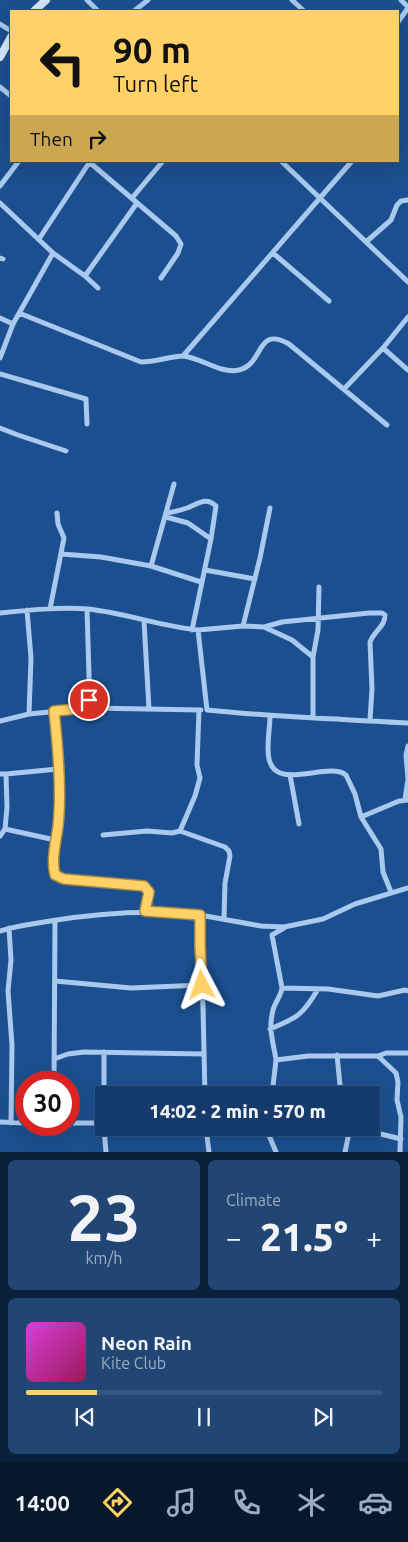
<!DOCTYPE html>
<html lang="en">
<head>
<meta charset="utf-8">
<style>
	:root { --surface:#143b6b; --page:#214673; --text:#f1f3f6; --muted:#9dadc1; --line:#33557e; --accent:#ffd166 }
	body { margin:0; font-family:Ubuntu,sans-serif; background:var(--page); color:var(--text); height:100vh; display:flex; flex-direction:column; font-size:19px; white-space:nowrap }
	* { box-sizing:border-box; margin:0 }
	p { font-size:16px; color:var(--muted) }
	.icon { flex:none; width:28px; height:28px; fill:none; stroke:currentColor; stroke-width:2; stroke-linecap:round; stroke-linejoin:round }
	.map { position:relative; height:1152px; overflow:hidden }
	.sheet { display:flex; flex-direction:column; gap:8px; padding:8px; background:#0b203b; flex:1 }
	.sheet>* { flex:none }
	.hud { position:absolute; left:10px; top:10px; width:389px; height:152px; border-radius:0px; box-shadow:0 5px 20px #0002,0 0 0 1px var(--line); background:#ffd166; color:#111; overflow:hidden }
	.speed { position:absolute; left:15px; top:1071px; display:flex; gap:10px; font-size:25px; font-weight:700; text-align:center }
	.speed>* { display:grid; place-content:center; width:65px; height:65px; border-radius:50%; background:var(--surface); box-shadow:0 5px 20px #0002,0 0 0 1px var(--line); line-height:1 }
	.speed .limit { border:8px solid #d22; background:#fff; color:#111 }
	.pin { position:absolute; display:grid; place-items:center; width:42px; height:42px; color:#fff; margin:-21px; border:2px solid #fff; border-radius:50%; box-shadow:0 1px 5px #0007 }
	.me { position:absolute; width:55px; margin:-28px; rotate:356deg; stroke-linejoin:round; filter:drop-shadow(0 0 4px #0008) }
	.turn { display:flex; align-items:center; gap:18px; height:105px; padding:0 20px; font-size:22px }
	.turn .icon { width:65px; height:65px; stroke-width:2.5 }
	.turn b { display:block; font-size:35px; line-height:42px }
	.then { display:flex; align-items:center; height:48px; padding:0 20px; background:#0003; gap:10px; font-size:19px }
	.big { font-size:38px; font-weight:800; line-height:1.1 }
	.sheet .widget { flex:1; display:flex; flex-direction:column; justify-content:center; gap:8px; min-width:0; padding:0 18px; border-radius:8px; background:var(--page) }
	.sheet .dial { align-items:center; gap:0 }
	.dial b { font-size:65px; line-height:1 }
	.song { display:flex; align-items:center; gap:15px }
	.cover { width:60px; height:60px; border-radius:8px; background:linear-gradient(135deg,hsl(300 70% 55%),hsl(330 70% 35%)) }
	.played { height:5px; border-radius:2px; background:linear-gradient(90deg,var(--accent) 20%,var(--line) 20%) }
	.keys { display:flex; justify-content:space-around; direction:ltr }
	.heat { display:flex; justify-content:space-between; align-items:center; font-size:28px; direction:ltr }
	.sheet .tiles { flex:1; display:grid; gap:8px; grid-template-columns:1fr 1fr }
	.widget:last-child { grid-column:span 2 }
	.trip { position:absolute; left:95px; top:1086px; width:285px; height:50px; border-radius:0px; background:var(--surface); box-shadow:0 5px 20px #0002,0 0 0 1px var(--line); font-weight:800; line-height:50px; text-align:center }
	.menu { display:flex; height:80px; justify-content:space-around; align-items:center; background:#08182b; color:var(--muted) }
	.menu .icon { width:35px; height:35px }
	.menu .on { color:var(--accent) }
	.menu b { font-size:22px; color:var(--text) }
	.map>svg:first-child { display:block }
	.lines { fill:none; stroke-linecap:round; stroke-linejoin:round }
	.street { stroke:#a9c9ee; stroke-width:5 }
	.secondary { stroke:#d6e6fa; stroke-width:8 }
	.route-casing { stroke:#a68842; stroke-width:12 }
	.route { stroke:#ffd166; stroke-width:9 }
</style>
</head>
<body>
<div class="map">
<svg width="408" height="1152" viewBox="0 0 408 1152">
	<rect width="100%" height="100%" fill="#1b4f8f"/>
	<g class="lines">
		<path class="street" d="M 87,0 L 98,11
			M 292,0 L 304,11
			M 401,0 L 408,7
			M 134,11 L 148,0
			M 398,22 L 408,8
			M 0,24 L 11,31
			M 0,87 L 11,96
			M 88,161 L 176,236 L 181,244 L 178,253 L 161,278
			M 281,161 L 408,282
			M 0,186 L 19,161
			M 132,198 L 163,161
			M 0,203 L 53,253 L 85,276 L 98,288
			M 39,239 L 89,163
			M 366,242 L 391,220 L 397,205 L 401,201 L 408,200
			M 273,253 L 329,301
			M 0,258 L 3,259
			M 85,276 L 137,203
			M 19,313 L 141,362 C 155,362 172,356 183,356 C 202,358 220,374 239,370 C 265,364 255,325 289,344 L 387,425
			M 0,318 L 13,324
			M 383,348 L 408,370
			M 183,356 L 352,161
			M 0,358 L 13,324 L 53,253
			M 0,374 L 86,399 L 87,424
			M 344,389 L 383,348 L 408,317
			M 0,428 L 18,435 L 66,451
			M 174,484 L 151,566 L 201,582
			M 167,513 C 174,512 181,510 187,508 C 198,504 206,496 216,506 L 211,539 L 192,630
			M 166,517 L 188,523 L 211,539
			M 61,554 L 101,557 L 151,566
			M 205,570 L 255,579
			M 50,609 L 64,538 L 58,524 L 57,513
			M 27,610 L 31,658 L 29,714 L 90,708 L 87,609
			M 0,613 C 29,610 59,607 88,609 C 125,613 160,626 198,630 L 207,710 C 274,717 341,719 408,723
			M 144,621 L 149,709
			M 243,626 L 260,558 L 270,508
			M 264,627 L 292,640 L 313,657
			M 198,630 L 243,626 L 264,627 L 282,622 L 369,613 L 382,613 L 385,615 C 385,627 374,631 370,642 L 372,689 L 370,720
			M 90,708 L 201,710
			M 54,711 C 56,733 57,755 58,777 C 59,798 60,819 55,840
			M 270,716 C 270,729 266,746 269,759 C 276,792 328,761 346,775 L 355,794 L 361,817 L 381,849 L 383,872 L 391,892
			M 313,717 L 313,657 L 318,630 L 319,587
			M 0,721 L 29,714
			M 0,774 L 6,774 L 7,807 L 5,829 L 55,840 L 54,871 L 57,877 L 64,879 L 143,886 L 149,892 L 145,911
			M 6,774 L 58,769
			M 290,775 L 299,824
			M 405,799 L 408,779 L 406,755 L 408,746
			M 361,817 L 399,801 L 408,800
			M 180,831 L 195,796 L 200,778 L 197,765 L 199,710
			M 103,835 L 147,831 L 172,833 L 180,831 L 225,847 L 229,851 L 230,856 L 225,883 L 224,919
			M 0,836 L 5,829
			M 200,915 L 261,926 L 284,927 L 323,919 L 355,904 L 408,888
			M 9,928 L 11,960 L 8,991 L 12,1045 L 11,1123
			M 0,931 C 16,926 33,924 50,921 C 100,913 149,909 200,915 L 200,945 L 203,1007 L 205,1095
			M 55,981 L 131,988 L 202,985
			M 282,988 L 328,989 L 378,996 L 405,990 L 408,991
			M 270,1029 C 297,1018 303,1015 318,989
			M 337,1055 L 341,1095
			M 378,1056 L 386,1053 L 408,1053
			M 54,1059 L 68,1054 L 84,1052 L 204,1054
			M 276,1060 C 273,1040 268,1030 273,1010 C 275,1002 281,996 282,988 L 272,935 L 284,928
			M 54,1082 L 55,921
			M 272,1095 L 276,1060 L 308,1056 L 378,1056 L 396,1073 L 398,1082 L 397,1100 L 401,1117 L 400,1152
			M 0,1122 L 26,1123
			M 69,1123 L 104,1123
			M 104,1127 L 104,1052
			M 104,1128 L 106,1152
			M 206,1128 L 209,1152
			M 233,1128 L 251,1129 L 268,1133
			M 268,1128 L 268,1133 L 276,1152
			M 356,1128 L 401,1139
			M 345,1152 L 350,1128"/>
		<path class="secondary" d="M 34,11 L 46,0
			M 0,57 L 11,37"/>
	</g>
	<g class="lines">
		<defs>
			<path id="route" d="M 89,700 L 90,708 L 54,711 C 58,747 62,790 58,826 C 56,842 51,859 55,875 L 64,879 L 144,886 L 149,892 L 145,911 L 200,915 L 200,946 L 202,985"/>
		</defs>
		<use href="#route" class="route-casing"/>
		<use href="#route" class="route"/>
	</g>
</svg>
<div class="speed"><div class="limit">30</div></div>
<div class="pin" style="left:89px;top:700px;background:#d93025"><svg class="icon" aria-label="arrive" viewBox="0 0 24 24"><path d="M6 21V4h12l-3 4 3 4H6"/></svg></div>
<svg class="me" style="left:202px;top:985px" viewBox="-20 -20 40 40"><path d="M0-17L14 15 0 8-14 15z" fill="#ffd166" stroke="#fff" stroke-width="4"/></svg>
<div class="trip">14:02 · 2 min · 570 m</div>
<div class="hud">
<div class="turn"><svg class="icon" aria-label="left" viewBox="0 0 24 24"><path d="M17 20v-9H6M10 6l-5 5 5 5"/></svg><div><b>90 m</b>Turn left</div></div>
<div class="then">Then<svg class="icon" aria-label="right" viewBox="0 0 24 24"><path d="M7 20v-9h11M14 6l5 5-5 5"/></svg></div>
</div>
</div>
<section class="sheet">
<div class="tiles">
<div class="widget dial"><b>23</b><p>km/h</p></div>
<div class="widget"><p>Climate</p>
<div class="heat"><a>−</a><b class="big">21.5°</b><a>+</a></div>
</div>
<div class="widget">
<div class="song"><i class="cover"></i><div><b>Neon Rain</b><p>Kite Club</p></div></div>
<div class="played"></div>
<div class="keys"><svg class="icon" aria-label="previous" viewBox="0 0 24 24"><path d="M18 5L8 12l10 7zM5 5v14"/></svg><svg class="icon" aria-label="pause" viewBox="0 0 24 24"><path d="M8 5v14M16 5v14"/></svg><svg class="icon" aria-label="next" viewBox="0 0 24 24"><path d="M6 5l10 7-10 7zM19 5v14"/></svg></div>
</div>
</div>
</section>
<nav class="menu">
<b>14:00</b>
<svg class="icon on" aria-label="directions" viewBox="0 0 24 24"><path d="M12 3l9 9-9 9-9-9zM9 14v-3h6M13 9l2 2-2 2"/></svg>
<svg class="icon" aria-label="music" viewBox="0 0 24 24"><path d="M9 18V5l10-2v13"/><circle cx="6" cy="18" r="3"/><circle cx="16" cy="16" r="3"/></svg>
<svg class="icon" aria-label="phone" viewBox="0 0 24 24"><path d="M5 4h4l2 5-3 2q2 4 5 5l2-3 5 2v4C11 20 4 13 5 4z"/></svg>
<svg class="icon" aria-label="climate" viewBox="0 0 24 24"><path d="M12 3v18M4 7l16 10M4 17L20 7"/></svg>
<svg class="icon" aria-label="car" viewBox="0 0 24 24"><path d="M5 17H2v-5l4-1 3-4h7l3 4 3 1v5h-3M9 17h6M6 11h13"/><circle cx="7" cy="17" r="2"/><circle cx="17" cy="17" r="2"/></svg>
</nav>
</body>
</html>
